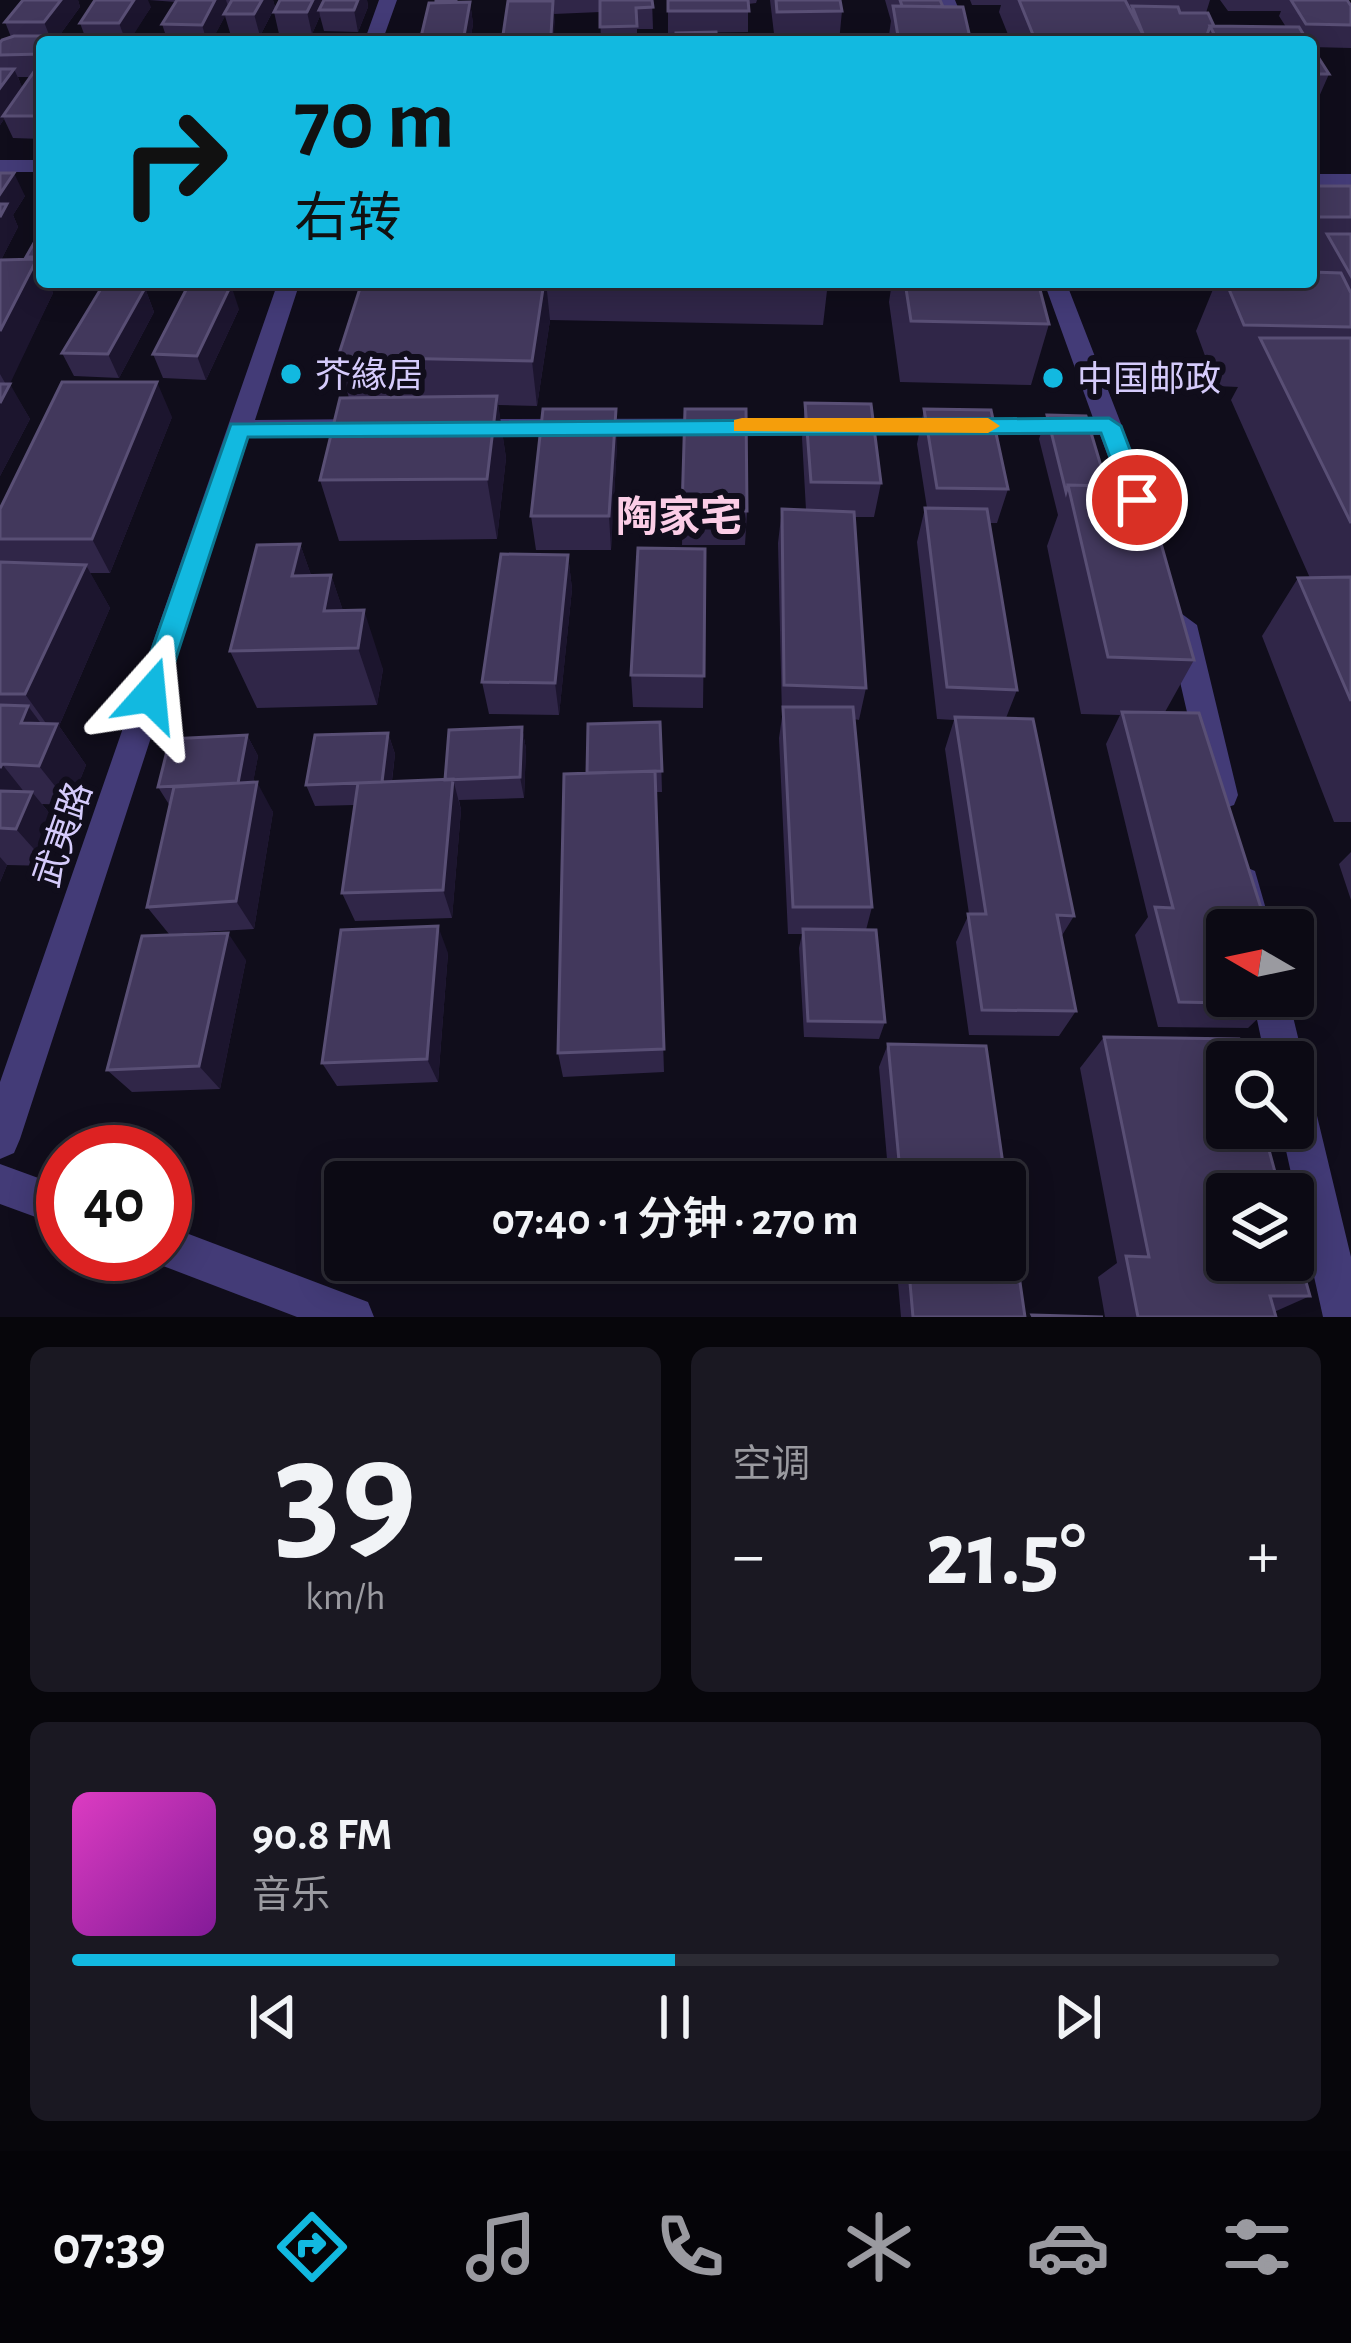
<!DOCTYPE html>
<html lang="zh">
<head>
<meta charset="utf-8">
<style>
	:root { --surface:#0c0a14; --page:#1a1822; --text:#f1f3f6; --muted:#9a9aa0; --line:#2c2b34; --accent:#12b9e0 }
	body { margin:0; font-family:"Alegreya Sans","Noto Sans SC",sans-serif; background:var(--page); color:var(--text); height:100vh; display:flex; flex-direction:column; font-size:45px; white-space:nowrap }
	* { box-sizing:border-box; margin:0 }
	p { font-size:39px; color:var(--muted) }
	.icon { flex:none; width:66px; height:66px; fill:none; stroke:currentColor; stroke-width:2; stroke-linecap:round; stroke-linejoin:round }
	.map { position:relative; height:1317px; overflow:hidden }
	.panel { display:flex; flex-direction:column; gap:30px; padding:30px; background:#07060b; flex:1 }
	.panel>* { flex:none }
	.top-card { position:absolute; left:36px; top:36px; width:1281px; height:252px; border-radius:12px; box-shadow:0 6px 30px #0003,0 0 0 3px var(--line); background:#12b9e0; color:#111; overflow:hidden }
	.needle { width:78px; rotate:279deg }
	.tools { position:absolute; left:1206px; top:909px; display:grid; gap:24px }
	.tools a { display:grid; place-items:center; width:108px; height:108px; border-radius:12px; background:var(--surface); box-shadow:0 6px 30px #0003,0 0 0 3px var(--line); font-size:60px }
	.speed { position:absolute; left:36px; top:1125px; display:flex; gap:24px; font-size:60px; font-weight:700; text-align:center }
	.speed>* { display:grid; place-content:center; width:156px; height:156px; border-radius:50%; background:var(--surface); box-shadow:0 6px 30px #0003,0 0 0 3px var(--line); line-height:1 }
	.speed .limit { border:18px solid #d22; background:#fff; color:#111 }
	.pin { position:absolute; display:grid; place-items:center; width:102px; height:102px; color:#fff; margin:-51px; border:6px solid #fff; border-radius:50%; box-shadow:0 3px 12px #0007 }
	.me { position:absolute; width:132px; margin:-66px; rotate:18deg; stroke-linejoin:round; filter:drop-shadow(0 0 9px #0008) }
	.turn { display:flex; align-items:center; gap:42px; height:252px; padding:0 60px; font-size:54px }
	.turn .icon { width:156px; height:156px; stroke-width:2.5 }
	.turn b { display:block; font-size:84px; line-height:102px }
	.big { font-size:90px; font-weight:600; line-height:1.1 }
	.panel .widget { flex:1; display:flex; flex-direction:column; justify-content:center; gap:18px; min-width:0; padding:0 42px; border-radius:18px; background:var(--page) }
	.panel .dial { align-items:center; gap:0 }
	.dial b { font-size:156px; line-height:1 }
	.song { display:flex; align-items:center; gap:36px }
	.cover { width:144px; height:144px; border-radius:18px; background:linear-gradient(135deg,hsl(310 70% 55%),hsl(290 70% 35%)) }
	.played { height:12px; border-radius:6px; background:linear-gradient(90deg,var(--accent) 50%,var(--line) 50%) }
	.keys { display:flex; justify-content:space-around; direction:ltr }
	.heat { display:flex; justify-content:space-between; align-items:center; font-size:66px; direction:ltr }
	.panel .tiles { flex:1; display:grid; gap:30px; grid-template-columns:1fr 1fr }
	.widget:last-child { grid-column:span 2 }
	.trip { position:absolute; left:324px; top:1161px; width:702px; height:120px; border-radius:12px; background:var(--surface); box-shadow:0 6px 30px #0003,0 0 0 3px var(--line); font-weight:600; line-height:120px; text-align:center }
	.menu { display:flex; height:192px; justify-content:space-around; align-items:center; background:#050408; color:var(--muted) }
	.menu .icon { width:84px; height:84px }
	.menu .selected { color:var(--accent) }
	.menu b { font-size:54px; color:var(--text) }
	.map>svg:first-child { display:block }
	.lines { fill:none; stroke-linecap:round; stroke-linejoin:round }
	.minor { fill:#433b77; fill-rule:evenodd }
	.wall { fill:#302648; fill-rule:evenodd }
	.shaded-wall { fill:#1c152e }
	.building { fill:#42385c; stroke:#594f75; stroke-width:3 }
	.route { fill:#12b9e0; stroke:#0c7892; stroke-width:3 }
	.slow { fill:#f59e0b }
	.poi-dot { fill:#12b9e0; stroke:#100d1b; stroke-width:4.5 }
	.labels { text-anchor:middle; stroke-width:12; stroke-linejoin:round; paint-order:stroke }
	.poi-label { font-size:36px; fill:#d5cbfb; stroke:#100d1b; text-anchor:start }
	.street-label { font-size:36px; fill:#d5cbfb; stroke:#100d1b }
	.quarter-label { font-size:42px; font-weight:bold; fill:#fbcde6; stroke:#100d1b }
</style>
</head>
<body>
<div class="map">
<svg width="1351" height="1317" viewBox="0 0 1351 1317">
	<rect width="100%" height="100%" fill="#100d1b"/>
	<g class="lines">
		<path class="minor" d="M 379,0 L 397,0 L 382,42 L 364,42 Z
			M 937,0 L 955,0 L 972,42 L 954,42 Z
			M 0,160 L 42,160 L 42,172 L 0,172 Z
			M 1311,174 L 1351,174 L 1351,186 L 1311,186 Z
			M 278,282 L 300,282 L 255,420 L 371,419 L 384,428 L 371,437 L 249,437 L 20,1139 L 14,1153 L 0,1159 L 0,1082 Z
			M 1044,282 L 1066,282 L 1160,524 L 1156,531 L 1136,531 L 1100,435 L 461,435 L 448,427 L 461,419 L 1093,418 Z
			M 1182,614 L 1197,625 L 1238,795 L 1234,805 L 1222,809 L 1210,805 L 1206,795 L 1167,625 Z
			M 1243,866 L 1255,871 L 1272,930 L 1236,930 L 1226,882 L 1231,871 Z
			M 1252,996 L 1288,996 L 1304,1062 L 1295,1077 L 1307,1081 L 1312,1095 L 1351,1257 L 1351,1317 L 1323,1317 L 1281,1128 L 1293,1128 L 1293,1062 L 1266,1062 Z
			M 0,1164 L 63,1187 L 63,1227 L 0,1204 Z
			M 165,1225 L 368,1302 L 374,1317 L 297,1317 L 150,1261 L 148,1254 L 165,1254 Z"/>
	</g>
	<path class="wall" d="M 23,0 L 78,0 L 80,7 L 59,36 L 42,42 L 42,139 L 13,138 L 4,119 L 0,125 L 0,43 L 11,37 L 5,22 ZM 18,77 L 31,77 L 22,88 Z
		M 149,0 L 273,0 L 275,7 L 260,36 L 231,36 L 225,16 L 211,42 L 168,42 L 162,24 L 176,2 Z
		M 280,0 L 322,0 L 323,2 L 324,0 L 367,0 L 368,7 L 358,32 L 324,31 L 320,16 L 312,34 L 279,34 L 274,12 Z
		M 536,0 L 652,0 L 653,29 L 637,29 L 637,42 L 601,42 L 600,12 L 554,14 L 553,42 L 504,42 L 503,35 Z
		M 668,0 L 757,0 L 756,3 L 748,4 L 748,32 L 668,33 Z
		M 770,0 L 840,0 L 842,11 L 839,42 L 775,42 Z
		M 885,0 L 940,0 L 943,7 L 971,42 L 888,42 L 891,21 Z
		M 970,0 L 1210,0 L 1206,13 L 1214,26 L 1286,27 L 1279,16 L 1281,11 L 1228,11 L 1220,0 L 1347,0 L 1351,6 L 1351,48 L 1311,47 L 1329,74 L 1311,115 L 1311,42 L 1011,42 L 999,12 L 1001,5 L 972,5 Z
		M 458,2 L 470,2 L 473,24 L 470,42 L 422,42 L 421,37 Z
		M 151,7 L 132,36 L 87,42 L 80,23 Z
		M 0,173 L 25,196 L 13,215 L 18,227 L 1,260 L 27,259 L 42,229 L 42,282 L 48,282 L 53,293 L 9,384 L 30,419 L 0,476 Z
		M 1311,186 L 1351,186 L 1351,822 L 1334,822 L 1262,636 L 1298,578 L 1310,578 L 1231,400 L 1238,387 L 1216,386 L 1196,331 L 1216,282 L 1311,282 L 1311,267 L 1318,251 L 1311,251 Z
		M 362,282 L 828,282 L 823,325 L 550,320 L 537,406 L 498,405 L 506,458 L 497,539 L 339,541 L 320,480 L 349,398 L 338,357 Z
		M 892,282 L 1038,282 L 1049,324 L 1031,385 L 900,382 L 889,302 Z
		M 145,288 L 154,312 L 119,378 L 74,376 L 62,353 Z
		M 239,309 L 206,380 L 163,378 L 153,354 Z
		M 805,403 L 881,483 L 874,517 L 855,517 L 866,688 L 859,720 L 854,719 L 872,907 L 866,930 L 885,1022 L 879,1039 L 804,1037 L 799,948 L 802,934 L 788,934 L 779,738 L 782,717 L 778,543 L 782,509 L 806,510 L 802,438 Z
		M 685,409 L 747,511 L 745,545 L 682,545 Z
		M 924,409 L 1008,489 L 997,523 L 990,523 L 1017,690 L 1006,718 L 1074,916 L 1061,937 L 1076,1011 L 1059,1036 L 969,1035 L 956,942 L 969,914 L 945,749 L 954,720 L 937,719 L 917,542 L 925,508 L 927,508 L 917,444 Z
		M 1047,415 L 1107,486 L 1194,660 L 1165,712 L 1261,908 L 1249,923 L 1273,1004 L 1248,1028 L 1158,1027 L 1135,935 L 1148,917 L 1106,744 L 1120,715 L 1081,714 L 1047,546 L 1058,515 L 1039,439 Z
		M 172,417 L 110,573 L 90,573 L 110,608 L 59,726 L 86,765 L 70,805 L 42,804 L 63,830 L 49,866 L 7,865 L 0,882 L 0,509 Z
		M 617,444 L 611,550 L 536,550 L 531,516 Z
		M 300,544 L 311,575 L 331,575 L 343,611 L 383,669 L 377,705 L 257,708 L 230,651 Z
		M 705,549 L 703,708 L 633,707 L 631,675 Z
		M 568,555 L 572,589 L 559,715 L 489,714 L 482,682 Z
		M 660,722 L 662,792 L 655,792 L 664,1072 L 563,1077 L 558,1053 L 587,773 Z
		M 522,727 L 526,749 L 524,798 L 459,800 L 461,810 L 452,918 L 355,921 L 342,893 L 354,805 L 315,806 L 306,785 L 388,733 L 395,754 L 392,781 L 445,780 Z
		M 247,735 L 258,756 L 253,782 L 273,812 L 254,929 L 169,934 L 147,907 L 170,806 L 158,787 Z
		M 1351,852 L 1351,900 L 1339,864 Z
		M 448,953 L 438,1082 L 337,1086 L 322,1063 Z
		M 246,960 L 220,1089 L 132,1092 L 107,1070 Z
		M 1104,1037 L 1310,1296 L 1274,1312 L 1276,1317 L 1105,1317 L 1098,1277 L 1117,1263 L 1080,1068 Z
		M 888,1044 L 986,1046 L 1025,1317 L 901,1317 L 896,1260 L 1005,1260 L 1005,1182 L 889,1182 L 879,1067 Z"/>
	<path class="shaded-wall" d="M 61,0 L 78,0 L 80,7 L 59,36 L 62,42 L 52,42 L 44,22 Z
		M 134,0 L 148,0 L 151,7 L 129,42 L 126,42 L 119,23 Z
		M 215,0 L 226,0 L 229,9 L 211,42 L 207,42 L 202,25 Z
		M 262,0 L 273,0 L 275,7 L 260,36 L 254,14 Z
		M 313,0 L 322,0 L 324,8 L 319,10 L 320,16 L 312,34 L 307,12 Z
		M 358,0 L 367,0 L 368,7 L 358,32 L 354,10 Z
		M 553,1 L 555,22 L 553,42 L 551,42 Z
		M 470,2 L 473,24 L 470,42 L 465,42 L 464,36 Z
		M 14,69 L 24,91 L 3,116 L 4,119 L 0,125 L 0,88 Z
		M 14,173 L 25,196 L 13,215 L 18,227 L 0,262 L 0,217 L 4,210 L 0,202 L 0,194 Z
		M 37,259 L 42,269 L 42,282 L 48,282 L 53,293 L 8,388 L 0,374 L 0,331 Z
		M 544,282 L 546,282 L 550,320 L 537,406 L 532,361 Z
		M 231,285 L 239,309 L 206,380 L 197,356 Z
		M 145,288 L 154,312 L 119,378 L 108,354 Z
		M 157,382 L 172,417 L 110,573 L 92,539 Z
		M 10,384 L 30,419 L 0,476 L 0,403 Z
		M 497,396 L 506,458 L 497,539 L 487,479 Z
		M 616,409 L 617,444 L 611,550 L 609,516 Z
		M 300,544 L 321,603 L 292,576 Z
		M 568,555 L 572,589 L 559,715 L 555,683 Z
		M 86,565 L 110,608 L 59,726 L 86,765 L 70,805 L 39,766 L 21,723 L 28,706 L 51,737 L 53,733 L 25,694 Z
		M 331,575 L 351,634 L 324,611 Z
		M 364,610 L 383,669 L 377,705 L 358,648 Z
		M 522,727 L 526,749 L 524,798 L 520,777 Z
		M 388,733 L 395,754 L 389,803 L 382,783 Z
		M 247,735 L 258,756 L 249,804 L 238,783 Z
		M 2,764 L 29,798 L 32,792 L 63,830 L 49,866 L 16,829 L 0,802 L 0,768 Z
		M 453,779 L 461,810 L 452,918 L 443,890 Z
		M 257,782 L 273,812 L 254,929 L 236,901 Z
		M 0,857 L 7,865 L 0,882 Z
		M 438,926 L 448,953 L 438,1082 L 427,1059 Z
		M 228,933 L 246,960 L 220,1089 L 199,1066 Z"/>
	<path class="building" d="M 23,0 L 61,0 L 44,22 L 5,22 Z
		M 95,0 L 134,0 L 119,23 L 80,23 Z
		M 177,0 L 215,0 L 202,25 L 162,24 Z
		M 232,0 L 262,0 L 254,14 L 224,14 Z
		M 280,0 L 313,0 L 307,12 L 274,12 Z
		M 324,0 L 358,0 L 354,10 L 319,10 Z
		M 436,0 L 456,0 L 455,2 L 436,3 Z
		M 600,0 L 652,0 L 653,7 L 636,8 L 637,26 L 600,27 Z
		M 668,0 L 748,0 L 749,11 L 668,11 Z
		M 776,0 L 840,0 L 842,11 L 777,12 Z
		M 900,0 L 940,0 L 943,7 L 902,6 Z
		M 1019,0 L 1125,0 L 1147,42 L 1036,42 Z
		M 1291,0 L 1347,0 L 1351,6 L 1351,25 L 1306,24 Z
		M 508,1 L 553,1 L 551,35 L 503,35 Z
		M 470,2 L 464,36 L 421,37 L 429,3 Z
		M 893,6 L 963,7 L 971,42 L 899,42 Z
		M 1132,6 L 1178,7 L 1180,13 L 1208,13 L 1214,26 L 1210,26 L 1206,38 L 1146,41 Z
		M 1210,26 L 1299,27 L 1308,42 L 1218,42 Z
		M 716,32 L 717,42 L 676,42 L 676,33 Z
		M 146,35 L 142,42 L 87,42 L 89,39 Z
		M 14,36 L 59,36 L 55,42 L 42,42 L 42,54 L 0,55 L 0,43 L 2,40 Z
		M 1311,46 L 1329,74 L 1311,74 Z
		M 38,66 L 42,66 L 42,114 L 40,116 L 3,116 Z
		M 0,69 L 14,69 L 0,88 Z
		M 0,173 L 14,173 L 0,194 Z
		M 1311,186 L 1351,186 L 1351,217 L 1311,217 Z
		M 0,204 L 7,204 L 0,217 Z
		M 42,229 L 42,257 L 26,257 Z
		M 1327,234 L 1351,234 L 1351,276 Z
		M 37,259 L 0,331 L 0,260 Z
		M 1311,272 L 1341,273 L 1351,293 L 1351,327 L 1244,325 L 1226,282 L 1311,282 Z
		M 362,282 L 544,282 L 532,361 L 338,357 Z
		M 905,282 L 1038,282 L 1049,324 L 911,321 Z
		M 189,284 L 231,285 L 197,356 L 153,354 Z
		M 102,287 L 145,288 L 108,354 L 62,353 Z
		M 1260,338 L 1351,338 L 1351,523 Z
		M 62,382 L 157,382 L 92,539 L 0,539 L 0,509 Z
		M 0,384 L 10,384 L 0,403 Z
		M 497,396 L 487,479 L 320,480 L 340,398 Z
		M 805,403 L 871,404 L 881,483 L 811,482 Z
		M 543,409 L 616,409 L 609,516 L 531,516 Z
		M 685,409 L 746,409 L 747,511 L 682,511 Z
		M 924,409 L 991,410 L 1008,489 L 937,488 Z
		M 1047,415 L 1086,416 L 1107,486 L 1068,485 L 1066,492 Z
		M 1068,485 L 1145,487 L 1194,660 L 1108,657 Z
		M 925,508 L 987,509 L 1017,690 L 947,687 Z
		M 782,509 L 854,512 L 866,688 L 784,685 Z
		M 300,544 L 292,576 L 331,575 L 324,611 L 364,610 L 358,648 L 230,651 L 257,545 Z
		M 638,548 L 705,549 L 704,676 L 631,675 Z
		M 501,554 L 568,555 L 555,683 L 482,682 Z
		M 0,562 L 86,565 L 25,694 L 0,694 Z
		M 1351,577 L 1351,701 L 1298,578 Z
		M 0,705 L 28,706 L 21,723 L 57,724 L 39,766 L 2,764 L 0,768 Z
		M 783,707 L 853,707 L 872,907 L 793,907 Z
		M 1122,712 L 1199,713 L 1261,908 L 1244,908 L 1251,930 L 1227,930 L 1227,996 L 1271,996 L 1273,1004 L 1179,1002 L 1155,907 L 1173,908 Z
		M 955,717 L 1033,719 L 1074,916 L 1057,915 L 1076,1011 L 982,1010 L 968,914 L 986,914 Z
		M 660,722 L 662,771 L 587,773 L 588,724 Z
		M 522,727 L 520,777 L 445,780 L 449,730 Z
		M 388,733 L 382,782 L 306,785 L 315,735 Z
		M 247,735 L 238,783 L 158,787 L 170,739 Z
		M 655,771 L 664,1049 L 558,1053 L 564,774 Z
		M 453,779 L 443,890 L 342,893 L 358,783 Z
		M 257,782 L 236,901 L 147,907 L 174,787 Z
		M 0,791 L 32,792 L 16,829 L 0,828 Z
		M 438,926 L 427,1059 L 322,1063 L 341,930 Z
		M 803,929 L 876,930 L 885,1022 L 808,1021 Z
		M 228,933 L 199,1066 L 107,1070 L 142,936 Z
		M 1104,1037 L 1239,1039 L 1245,1062 L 1227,1062 L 1227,1128 L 1263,1128 L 1281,1194 L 1227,1194 L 1227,1260 L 1293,1260 L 1293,1236 L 1310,1296 L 1270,1296 L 1276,1317 L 1138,1317 L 1126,1256 L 1149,1257 Z
		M 888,1044 L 986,1046 L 1025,1317 L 913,1317 L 908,1260 L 1005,1260 L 1005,1182 L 901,1182 Z
		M 1032,1315 L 1103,1317 L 1033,1317 Z"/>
	<path class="route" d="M 1109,418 L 1121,426 L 1149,500 L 1146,506 L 1128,506 L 1101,433 L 248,437 L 164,695 L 150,707 L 136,695 L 231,424 Z"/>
	<path class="slow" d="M 742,418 L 988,418 L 1000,426 L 988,433 L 734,431 L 734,420 Z"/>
	<g class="poi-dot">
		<circle cx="291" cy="374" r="12"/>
		<circle cx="1053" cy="378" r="12"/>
	</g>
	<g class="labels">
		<g class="poi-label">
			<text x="315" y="387">芥緣扂</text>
			<text x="1077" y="391">中国邮政</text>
		</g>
		<g class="street-label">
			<text transform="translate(62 834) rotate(-71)" y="13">武夷路</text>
		</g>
		<g class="quarter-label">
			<text x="679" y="531">陶家宅</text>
		</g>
	</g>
</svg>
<div class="tools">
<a><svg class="needle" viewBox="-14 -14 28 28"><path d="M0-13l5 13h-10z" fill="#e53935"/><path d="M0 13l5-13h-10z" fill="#9a9aa0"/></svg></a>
<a><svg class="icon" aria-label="search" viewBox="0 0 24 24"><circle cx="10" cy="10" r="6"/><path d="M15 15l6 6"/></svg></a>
<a><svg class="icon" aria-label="layers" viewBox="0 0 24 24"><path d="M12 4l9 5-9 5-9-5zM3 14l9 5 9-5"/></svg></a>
</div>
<div class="speed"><div class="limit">40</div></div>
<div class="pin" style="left:1137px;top:500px;background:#d93025"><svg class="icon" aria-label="arrive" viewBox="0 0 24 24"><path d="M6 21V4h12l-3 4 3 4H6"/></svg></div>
<svg class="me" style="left:150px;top:695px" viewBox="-20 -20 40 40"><path d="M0-17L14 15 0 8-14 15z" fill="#12b9e0" stroke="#fff" stroke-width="4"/></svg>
<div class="trip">07:40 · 1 分钟 · 270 m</div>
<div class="top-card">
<div class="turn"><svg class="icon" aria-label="right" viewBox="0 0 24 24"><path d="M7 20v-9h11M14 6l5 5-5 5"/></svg><div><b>70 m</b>右转</div></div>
</div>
</div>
<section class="panel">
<div class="tiles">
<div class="widget dial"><b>39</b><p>km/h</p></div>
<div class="widget"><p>空调</p>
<div class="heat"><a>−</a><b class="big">21.5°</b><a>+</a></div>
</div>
<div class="widget">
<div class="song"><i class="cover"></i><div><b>90.8 FM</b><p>音乐</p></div></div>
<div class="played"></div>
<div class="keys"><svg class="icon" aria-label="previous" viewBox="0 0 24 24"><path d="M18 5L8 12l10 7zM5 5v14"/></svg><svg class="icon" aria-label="pause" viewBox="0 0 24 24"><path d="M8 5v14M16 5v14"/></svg><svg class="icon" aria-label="next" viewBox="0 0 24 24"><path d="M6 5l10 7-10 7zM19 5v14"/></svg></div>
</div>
</div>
</section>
<nav class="menu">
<b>07:39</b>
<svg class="icon selected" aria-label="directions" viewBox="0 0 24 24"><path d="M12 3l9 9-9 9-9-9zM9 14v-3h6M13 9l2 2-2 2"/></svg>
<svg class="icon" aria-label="music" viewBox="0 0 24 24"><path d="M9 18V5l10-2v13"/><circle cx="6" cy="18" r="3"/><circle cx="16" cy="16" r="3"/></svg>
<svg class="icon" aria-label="phone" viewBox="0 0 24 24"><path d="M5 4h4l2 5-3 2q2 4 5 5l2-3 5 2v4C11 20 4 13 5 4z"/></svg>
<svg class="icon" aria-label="climate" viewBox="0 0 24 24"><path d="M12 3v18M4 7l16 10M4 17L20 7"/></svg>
<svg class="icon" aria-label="car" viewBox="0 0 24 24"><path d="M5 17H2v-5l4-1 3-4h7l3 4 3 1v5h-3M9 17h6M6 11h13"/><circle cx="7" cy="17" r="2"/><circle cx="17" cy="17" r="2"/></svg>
<svg class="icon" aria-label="filters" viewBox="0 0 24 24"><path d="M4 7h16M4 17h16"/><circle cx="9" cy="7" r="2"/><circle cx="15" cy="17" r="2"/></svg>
</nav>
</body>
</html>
